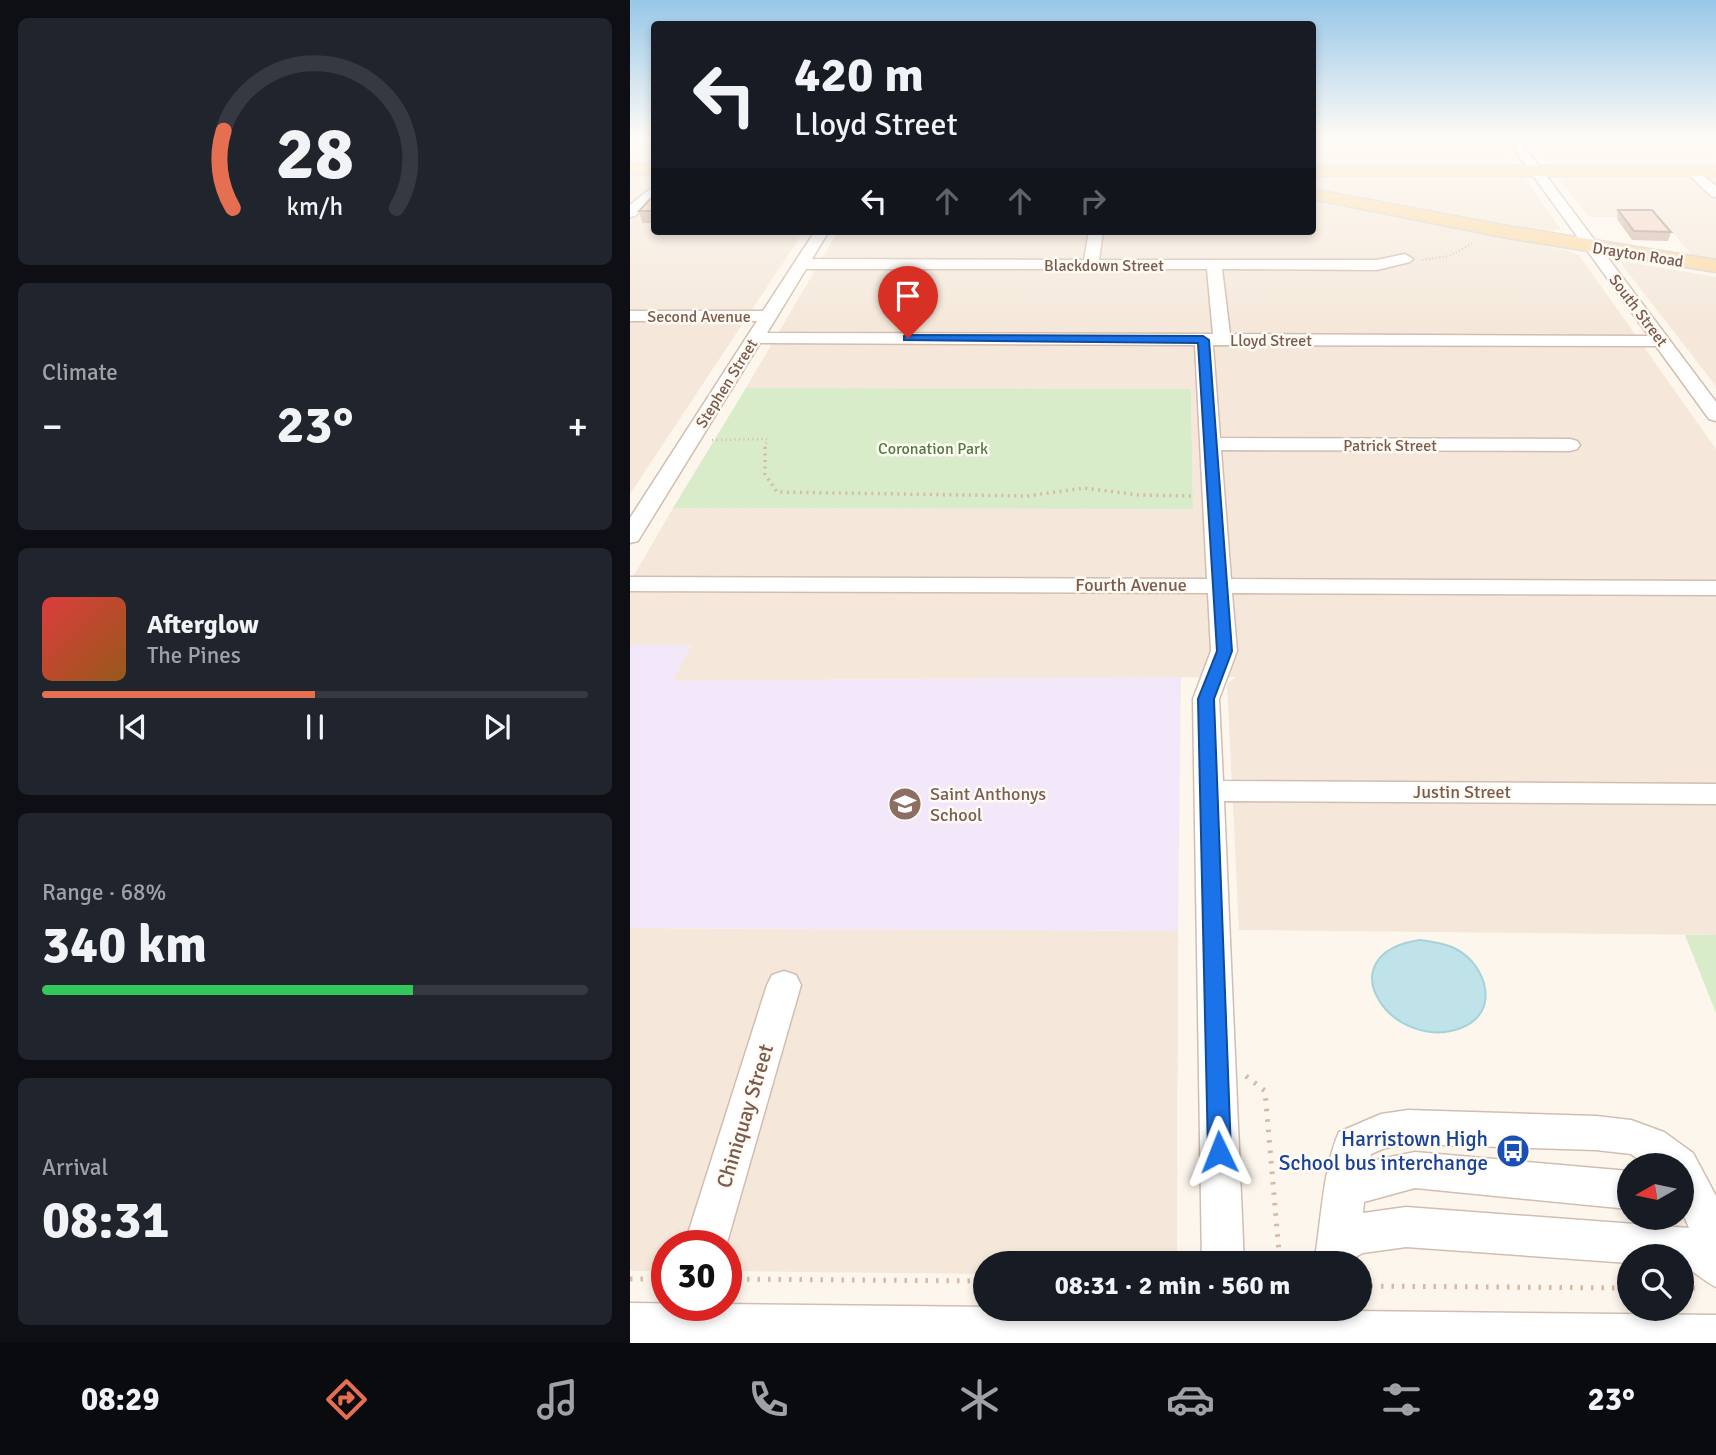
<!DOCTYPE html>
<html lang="en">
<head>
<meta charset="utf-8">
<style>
	:root { --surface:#171b24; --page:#20242c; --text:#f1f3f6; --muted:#9ea1a6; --line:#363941; --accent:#e76f51 }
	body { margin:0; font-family:Signika,sans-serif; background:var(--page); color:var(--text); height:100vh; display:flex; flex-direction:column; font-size:26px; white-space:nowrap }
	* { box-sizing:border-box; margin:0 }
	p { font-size:23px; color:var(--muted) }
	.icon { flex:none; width:38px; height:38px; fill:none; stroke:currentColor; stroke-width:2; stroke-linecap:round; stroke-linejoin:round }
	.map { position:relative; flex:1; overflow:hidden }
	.side { display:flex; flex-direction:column; gap:18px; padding:18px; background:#0d0f14; width:630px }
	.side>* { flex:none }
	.hud { position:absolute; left:21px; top:21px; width:665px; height:214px; border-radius:7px; box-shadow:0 4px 10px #0003; background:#171b24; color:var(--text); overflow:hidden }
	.needle { width:46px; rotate:261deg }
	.fabs { position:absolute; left:987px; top:1153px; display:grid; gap:14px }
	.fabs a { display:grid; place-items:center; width:77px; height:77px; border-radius:50%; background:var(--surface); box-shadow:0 4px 10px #0003; font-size:35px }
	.speed { position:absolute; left:21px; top:1230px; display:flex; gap:14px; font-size:35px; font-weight:700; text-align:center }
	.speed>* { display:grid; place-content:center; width:91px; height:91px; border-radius:50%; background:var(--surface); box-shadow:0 4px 10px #0003; line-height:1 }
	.speed .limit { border:10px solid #d22; background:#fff; color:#111 }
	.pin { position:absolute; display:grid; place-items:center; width:60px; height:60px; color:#fff; margin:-72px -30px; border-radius:50% 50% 50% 0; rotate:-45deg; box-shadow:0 0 7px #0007 }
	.pin .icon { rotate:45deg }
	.me { position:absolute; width:77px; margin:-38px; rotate:358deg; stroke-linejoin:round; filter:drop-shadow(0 0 5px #0008) }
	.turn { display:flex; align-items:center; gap:24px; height:147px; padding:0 28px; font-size:32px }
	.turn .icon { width:91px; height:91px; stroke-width:2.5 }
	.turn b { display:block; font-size:49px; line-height:60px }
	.lanes { display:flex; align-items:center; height:66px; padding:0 28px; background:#0003; justify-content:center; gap:35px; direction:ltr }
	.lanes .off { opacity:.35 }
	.big { font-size:52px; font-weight:700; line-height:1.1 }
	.side .card { flex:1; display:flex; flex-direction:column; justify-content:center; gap:10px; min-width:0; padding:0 24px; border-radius:10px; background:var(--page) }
	.side .dial { align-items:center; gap:0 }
	.dial svg { height:182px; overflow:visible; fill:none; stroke:var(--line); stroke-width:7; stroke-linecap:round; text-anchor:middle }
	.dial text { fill:var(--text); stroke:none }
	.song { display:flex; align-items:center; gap:21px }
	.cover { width:84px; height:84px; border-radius:10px; background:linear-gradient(135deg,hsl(0 70% 55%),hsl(30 70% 35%)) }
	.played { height:7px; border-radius:4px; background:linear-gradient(90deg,var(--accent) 50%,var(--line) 50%) }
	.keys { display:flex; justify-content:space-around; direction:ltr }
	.heat { display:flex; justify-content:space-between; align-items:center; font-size:38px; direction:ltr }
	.charge { height:10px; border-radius:5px; background:linear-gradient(90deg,#34c759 68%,var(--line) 0) }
	.trip { position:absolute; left:343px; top:1251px; width:399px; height:70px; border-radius:35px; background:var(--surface); box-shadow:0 4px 10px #0003; font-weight:700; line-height:70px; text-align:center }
	.menu { display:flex; height:112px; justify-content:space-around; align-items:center; background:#090b0e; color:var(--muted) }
	.menu .icon { width:49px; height:49px }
	.menu .current { color:var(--accent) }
	.menu b { font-size:32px; color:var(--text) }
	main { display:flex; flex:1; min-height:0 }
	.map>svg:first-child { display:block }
	.residential { fill:#f5e8da }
	.education { fill:#f3e8fa }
	.green { fill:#d8ecc9 }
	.water { fill:#bfe3e8; stroke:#a5d3da; stroke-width:2 }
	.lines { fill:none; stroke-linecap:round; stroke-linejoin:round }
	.minor-casing { stroke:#d1beb0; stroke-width:3 }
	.major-casing { stroke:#dad1cd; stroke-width:3 }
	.path-far3 { stroke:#d9b8a5; stroke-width:2; stroke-dasharray:1 2.5; stroke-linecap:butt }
	.path-far2 { stroke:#d9b8a5; stroke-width:2.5; stroke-dasharray:1 3.5; stroke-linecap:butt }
	.path-far1 { stroke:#d9b8a5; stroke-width:3.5; stroke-dasharray:2 4.5; stroke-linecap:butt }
	.path { stroke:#d9b8a5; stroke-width:5; stroke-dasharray:2.5 8; stroke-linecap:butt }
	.minor { fill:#fff; fill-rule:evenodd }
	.major { fill:#fbd9a5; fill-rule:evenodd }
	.rail { stroke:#b9a8c9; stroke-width:2.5; stroke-dasharray:5 3.5; stroke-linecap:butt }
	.wall { fill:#d1b7a8 }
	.building { fill:#f3d5c3; stroke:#aa9588; stroke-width:2 }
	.route { fill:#1a73e8; stroke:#114b97; stroke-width:2 }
	.labels { text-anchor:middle; stroke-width:5; stroke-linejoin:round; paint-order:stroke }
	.far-street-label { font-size:16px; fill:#7a5c4d; stroke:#fffaf3 }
	.far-park-label { font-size:16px; fill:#537a41; stroke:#fffaf3 }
	.street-label { font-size:18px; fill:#7a5c4d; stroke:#fffaf3 }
	.education-label { font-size:18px; fill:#785e54; stroke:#fffaf3; text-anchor:start }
	.near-street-label { font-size:21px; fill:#7a5c4d; stroke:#fffaf3 }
	.near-transit-label { font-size:21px; fill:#164399; stroke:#fffaf3; text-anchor:end }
</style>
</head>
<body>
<main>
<section class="side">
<div class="card dial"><svg viewBox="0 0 100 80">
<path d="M14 69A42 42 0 1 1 86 69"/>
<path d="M14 69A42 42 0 0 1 10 35" stroke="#e76f51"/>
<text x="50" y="56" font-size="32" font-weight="700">28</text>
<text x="50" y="72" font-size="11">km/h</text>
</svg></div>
<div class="card"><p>Climate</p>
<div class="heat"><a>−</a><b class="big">23°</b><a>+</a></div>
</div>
<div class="card">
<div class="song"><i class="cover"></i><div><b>Afterglow</b><p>The Pines</p></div></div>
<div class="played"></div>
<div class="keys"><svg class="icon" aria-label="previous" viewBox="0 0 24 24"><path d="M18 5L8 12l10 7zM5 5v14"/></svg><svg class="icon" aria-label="pause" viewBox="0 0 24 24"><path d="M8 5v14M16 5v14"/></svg><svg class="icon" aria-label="next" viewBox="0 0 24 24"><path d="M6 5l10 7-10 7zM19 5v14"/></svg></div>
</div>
<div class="card"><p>Range · 68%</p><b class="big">340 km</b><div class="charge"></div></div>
<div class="card"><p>Arrival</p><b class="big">08:31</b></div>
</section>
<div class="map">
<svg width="1086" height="1343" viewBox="0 0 1086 1343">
	<rect width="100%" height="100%" fill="#fdf6ec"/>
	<path class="residential" d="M 683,138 L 868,138 L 885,165 L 683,166 Z
		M 898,138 L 1086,138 L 1086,166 L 926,166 L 917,164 Z
		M 24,140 L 24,164 L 0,164 L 0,147 Z
		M 0,174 L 24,174 L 24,231 L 174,231 L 0,494 Z
		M 682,175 L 887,177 L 896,180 L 931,229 L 918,232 L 683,187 Z
		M 933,177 L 1086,177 L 1086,259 L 1062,255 L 1029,217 L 959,217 L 929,179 Z
		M 683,201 L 935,250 L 949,255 L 1086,449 L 1086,935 L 609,930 L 597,684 L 606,677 L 42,681 L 61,645 L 0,645 L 0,582 L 43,508 L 563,509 L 561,389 L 116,388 L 208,231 L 682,231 Z
		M 997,262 L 1086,277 L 1086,386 L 992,265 Z
		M 0,928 L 548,931 L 547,1263 L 355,1264 L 355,1274 L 96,1271 L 96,1246 L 37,1246 L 37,1271 L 0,1271 Z"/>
	<path class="education" d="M 0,645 L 61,645 L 43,681 L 551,677 L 548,931 L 0,928 Z"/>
	<path class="green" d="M 116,388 L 561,389 L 563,509 L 43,508 Z
		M 1055,935 L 1086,935 L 1086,1013 Z"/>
	<path class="water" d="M 790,940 C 803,942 815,943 826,949 C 857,965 871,1013 831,1028 C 761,1054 694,954 790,940 Z"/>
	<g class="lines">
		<defs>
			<path id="minor" d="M 876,138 L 888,138 L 1086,402 L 1086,421 L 1079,419 L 1026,346 L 583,345 L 590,438 L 940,439 L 947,441 L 950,445 L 947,449 L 940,451 L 591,450 L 601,579 L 1086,581 L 1086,595 L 602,593 L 607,651 L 589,699 L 593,781 L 1086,784 L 1086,804 L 594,801 L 614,1264 L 572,1264 L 563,699 L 581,651 L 578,593 L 0,591 L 0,577 L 577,579 L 565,345 L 130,343 L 11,536 L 8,541 L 0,543 L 0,518 L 127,321 L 0,321 L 0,311 L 133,311 L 185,231 L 199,231 L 182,259 L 454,260 L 459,231 L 473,231 L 469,260 L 747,260 L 775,254 L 783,259 L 780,262 L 747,270 L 592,269 L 600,334 L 1019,336 ZM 176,269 L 577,269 L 583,334 L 137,333 Z
				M 1063,167 L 1086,186 L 1086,197 L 1081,196 L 1058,174 L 1058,168 Z
				M 24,186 L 24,197 L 5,216 L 0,217 L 0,205 Z
				M 154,971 L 166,975 L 171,985 L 96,1246 L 54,1246 L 137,985 L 142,975 Z
				M 778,1110 L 966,1116 L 1001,1120 L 1034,1132 L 1063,1153 L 1086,1196 L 1086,1287 C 1073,1281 1063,1269 1052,1267 L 1052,1256 L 999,1256 L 999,1263 L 776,1247 L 733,1253 L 727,1256 L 726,1264 L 684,1264 C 691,1224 693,1167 709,1132 L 751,1114 ZM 778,1144 L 966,1150 L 1001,1154 L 1018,1166 L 1052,1166 L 1052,1211 L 1059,1228 L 776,1207 L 733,1213 L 734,1202 L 785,1188 L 999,1209 L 999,1171 L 785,1152 L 740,1161 L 741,1154 L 755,1148 Z
				M 0,1303 L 1086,1315 L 1086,1343 L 0,1343 Z"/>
			<path id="major" d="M 0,164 L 24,164 L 24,174 L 0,174 Z
				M 682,166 L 1086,166 L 1086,176 L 682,176 Z
				M 682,189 L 878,226 L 1086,260 L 1086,272 L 878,238 L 682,199 Z"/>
		</defs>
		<use href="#minor" class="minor-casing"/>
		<use href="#major" class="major-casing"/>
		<path class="path-far3" d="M 792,260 L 819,256 L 843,243"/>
		<path class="path-far2" d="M 82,440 L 137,439 L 135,449"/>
		<path class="path-far1" d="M 135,447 L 135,474 L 147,492 L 397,496 L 454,488 L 509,495 L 563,496"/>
		<path class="path" d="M 616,1076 L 635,1091 L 650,1264
			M 0,1279 L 37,1279
			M 96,1279 L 355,1281
			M 730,1286 L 999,1288
			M 1052,1288 L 1066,1288"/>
		<use href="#minor" class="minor"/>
		<use href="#major" class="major"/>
		<path class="rail" d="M 0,139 L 4,138"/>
	</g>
	<path class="wall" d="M 24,195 L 24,223 L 12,223 L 9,211 Z
		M 988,210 L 1041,232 L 1038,241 L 1002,240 L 987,219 Z"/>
	<path class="building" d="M 24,195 L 24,211 L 9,211 Z
		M 988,210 L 1022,210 L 1041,232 L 1004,231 Z"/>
	<linearGradient id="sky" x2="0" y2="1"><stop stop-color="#97c7e8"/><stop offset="0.42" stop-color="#fefbf6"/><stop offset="1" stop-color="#fefbf6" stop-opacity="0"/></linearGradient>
	<rect width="1086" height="326" fill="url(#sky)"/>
	<path class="route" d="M 278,335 L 573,336 L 579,340 L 602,651 L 584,699 L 601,1152 L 598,1160 L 589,1163 L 581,1160 L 578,1152 L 568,699 L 587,651 L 568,343 L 274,340 L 274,336 Z"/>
	<defs>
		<symbol id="school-disc" viewBox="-11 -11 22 22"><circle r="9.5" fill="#8d6e63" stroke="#fffaf3"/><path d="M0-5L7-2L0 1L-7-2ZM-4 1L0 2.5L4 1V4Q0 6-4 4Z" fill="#fff"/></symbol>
		<symbol id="bus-disc" viewBox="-11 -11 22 22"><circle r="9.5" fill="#1a4fb4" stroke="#fffaf3"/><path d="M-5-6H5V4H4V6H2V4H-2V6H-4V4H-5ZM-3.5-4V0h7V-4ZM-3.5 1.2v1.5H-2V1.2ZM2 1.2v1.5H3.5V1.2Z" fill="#fff"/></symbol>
	</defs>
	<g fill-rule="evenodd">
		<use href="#school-disc" x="256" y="785" width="38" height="38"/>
		<use href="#bus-disc" x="864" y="1132" width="38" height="38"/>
	</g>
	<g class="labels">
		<g class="far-street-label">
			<text transform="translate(1008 254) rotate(9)" y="6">Drayton Road</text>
			<text x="474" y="271">Blackdown Street</text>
			<text transform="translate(1009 310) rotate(53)" y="6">South Street</text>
			<text x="69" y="322">Second Avenue</text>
			<text x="641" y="346">Lloyd Street</text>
			<text transform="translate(96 383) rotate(-58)" y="6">Stephen Street</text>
			<text x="760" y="451">Patrick Street</text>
		</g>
		<g class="far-park-label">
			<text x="303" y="454">Coronation Park</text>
		</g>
		<g class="street-label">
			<text x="501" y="591">Fourth Avenue</text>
			<text x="832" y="798">Justin Street</text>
		</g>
		<g class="education-label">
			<text x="300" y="800">Saint Anthonys<tspan x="300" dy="21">School</tspan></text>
		</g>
		<g class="near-street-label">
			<text transform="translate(115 1116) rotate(-73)" y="7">Chiniquay Street</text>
		</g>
		<g class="near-transit-label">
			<text x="858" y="1146">Harristown High<tspan x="858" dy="24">School bus interchange</tspan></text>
		</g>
	</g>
</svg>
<div class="fabs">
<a><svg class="needle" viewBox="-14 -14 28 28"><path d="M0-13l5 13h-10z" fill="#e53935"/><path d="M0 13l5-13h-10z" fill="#9ea1a6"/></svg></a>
<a><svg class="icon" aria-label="search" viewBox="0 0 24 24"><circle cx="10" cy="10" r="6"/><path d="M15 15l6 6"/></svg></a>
</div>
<div class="speed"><div class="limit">30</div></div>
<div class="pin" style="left:278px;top:338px;background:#d93025"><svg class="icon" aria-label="arrive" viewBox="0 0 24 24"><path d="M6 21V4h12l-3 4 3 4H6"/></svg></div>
<svg class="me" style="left:589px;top:1152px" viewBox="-20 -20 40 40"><path d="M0-17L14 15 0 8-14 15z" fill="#1a73e8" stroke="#fff" stroke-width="4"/></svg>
<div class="trip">08:31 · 2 min · 560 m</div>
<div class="hud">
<div class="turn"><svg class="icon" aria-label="left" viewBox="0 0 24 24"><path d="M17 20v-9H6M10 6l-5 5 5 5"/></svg><div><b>420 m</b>Lloyd Street</div></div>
<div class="lanes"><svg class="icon" aria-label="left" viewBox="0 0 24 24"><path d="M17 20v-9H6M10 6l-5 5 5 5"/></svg><svg class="icon off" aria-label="ahead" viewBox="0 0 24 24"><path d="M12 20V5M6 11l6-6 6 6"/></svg><svg class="icon off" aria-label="ahead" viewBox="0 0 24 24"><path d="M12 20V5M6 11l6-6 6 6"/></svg><svg class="icon off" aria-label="right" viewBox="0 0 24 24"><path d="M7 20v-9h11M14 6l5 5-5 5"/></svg></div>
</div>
</div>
</main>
<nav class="menu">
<b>08:29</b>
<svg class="icon current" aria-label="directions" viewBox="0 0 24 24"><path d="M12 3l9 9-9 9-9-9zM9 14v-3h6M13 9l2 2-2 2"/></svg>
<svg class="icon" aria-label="music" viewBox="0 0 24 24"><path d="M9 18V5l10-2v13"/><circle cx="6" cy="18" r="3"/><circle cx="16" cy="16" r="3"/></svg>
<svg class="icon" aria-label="phone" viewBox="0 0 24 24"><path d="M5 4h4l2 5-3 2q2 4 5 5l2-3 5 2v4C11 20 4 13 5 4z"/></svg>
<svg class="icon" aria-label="climate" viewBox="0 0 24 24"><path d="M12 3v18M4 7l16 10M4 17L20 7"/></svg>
<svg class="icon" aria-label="car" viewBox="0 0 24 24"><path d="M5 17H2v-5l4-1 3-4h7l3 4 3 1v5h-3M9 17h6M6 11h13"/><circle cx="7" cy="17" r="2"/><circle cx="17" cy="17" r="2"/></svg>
<svg class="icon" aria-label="filters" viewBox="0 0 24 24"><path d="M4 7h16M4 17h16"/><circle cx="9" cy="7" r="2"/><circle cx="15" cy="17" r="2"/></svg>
<b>23°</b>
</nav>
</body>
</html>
